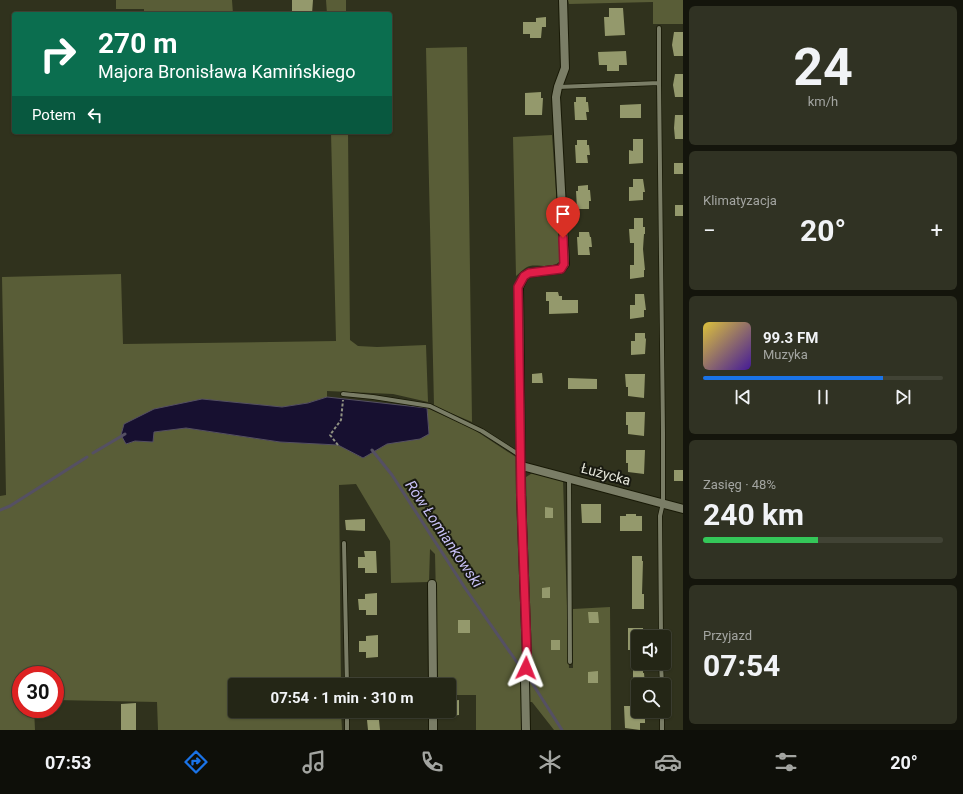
<!DOCTYPE html>
<html lang="pl">
<head>
<meta charset="utf-8">
<style>
	:root { --surface:#242616; --page:#303223; --text:#f1f3f6; --muted:#a3a5a1; --line:#414335; --accent:#1a73e8 }
	body { margin:0; font-family:Roboto,sans-serif; background:var(--page); color:var(--text); height:100vh; display:flex; flex-direction:column; font-size:15px; white-space:nowrap }
	* { box-sizing:border-box; margin:0 }
	p { font-size:13px; color:var(--muted) }
	.icon { flex:none; width:22px; height:22px; fill:none; stroke:currentColor; stroke-width:2; stroke-linecap:round; stroke-linejoin:round }
	.map { position:relative; flex:1; overflow:hidden }
	.details { display:flex; flex-direction:column; gap:6px; padding:6px; background:#14150c; width:280px }
	.details>* { flex:none }
	.guide { position:absolute; left:12px; top:12px; width:380px; height:122px; border-radius:4px; box-shadow:0 1px 3px #0004,0 0 0 1px var(--line); background:#0b6e4f; color:#fff; overflow:hidden }
	.tools { position:absolute; left:631px; top:630px; display:grid; gap:8px }
	.tools a { display:grid; place-items:center; width:40px; height:40px; border-radius:4px; background:var(--surface); box-shadow:0 1px 3px #0004,0 0 0 1px var(--line); font-size:20px }
	.speed { position:absolute; left:12px; top:666px; display:flex; gap:8px; font-size:20px; font-weight:700; text-align:center }
	.speed>* { display:grid; place-content:center; width:52px; height:52px; border-radius:50%; background:var(--surface); box-shadow:0 1px 3px #0004,0 0 0 1px var(--line); line-height:1 }
	.speed .limit { border:6px solid #d22; background:#fff; color:#111 }
	.pin { position:absolute; display:grid; place-items:center; width:34px; height:34px; color:#fff; margin:-41px -17px; border-radius:50% 50% 50% 0; rotate:-45deg; box-shadow:0 0 4px #0007 }
	.pin .icon { rotate:45deg }
	.me { position:absolute; width:44px; margin:-22px; rotate:2deg; stroke-linejoin:round; filter:drop-shadow(0 0 3px #0008) }
	.turn { display:flex; align-items:center; gap:14px; height:84px; padding:0 20px; font-size:18px }
	.turn .icon { width:52px; height:52px; stroke-width:2.5 }
	.turn b { display:block; font-size:28px; line-height:34px }
	.then { display:flex; align-items:center; height:38px; padding:0 20px; background:#0003; gap:8px; font-size:15px }
	.big { font-size:30px; font-weight:700; line-height:1.1 }
	.details .tile { flex:1; display:flex; flex-direction:column; justify-content:center; gap:6px; min-width:0; padding:0 14px; border-radius:6px; background:var(--page) }
	.details .dial { align-items:center; gap:0 }
	.dial b { font-size:52px; line-height:1 }
	.song { display:flex; align-items:center; gap:12px }
	.cover { width:48px; height:48px; border-radius:6px; background:linear-gradient(135deg,hsl(50 70% 55%),hsl(260 70% 35%)) }
	.played { height:4px; border-radius:2px; background:linear-gradient(90deg,var(--accent) 75%,var(--line) 75%) }
	.keys { display:flex; justify-content:space-around; direction:ltr }
	.heat { display:flex; justify-content:space-between; align-items:center; font-size:22px; direction:ltr }
	.charge { height:6px; border-radius:3px; background:linear-gradient(90deg,#34c759 48%,var(--line) 0) }
	.trip { position:absolute; left:228px; top:678px; width:228px; height:40px; border-radius:4px; background:var(--surface); box-shadow:0 1px 3px #0004,0 0 0 1px var(--line); font-weight:700; line-height:40px; text-align:center }
	.tabs { display:flex; height:64px; justify-content:space-around; align-items:center; background:#0e0f09; color:var(--muted) }
	.tabs .icon { width:28px; height:28px }
	.tabs .active { color:var(--accent) }
	.tabs b { font-size:18px; color:var(--text) }
	main { display:flex; flex:1; min-height:0 }
	.map>svg:first-child { display:block }
	.green { fill:#595d37 }
	.water { fill:#171030; stroke:#555063 }
	.lines { fill:none; stroke-linecap:round; stroke-linejoin:round }
	.stream { stroke:#555063; stroke-width:3 }
	.building { fill:#94996c }
	.lane-casing { stroke:#181906; stroke-width:5.5 }
	.street-casing { stroke:#181906; stroke-width:10 }
	.path { stroke:#919383; stroke-width:2; stroke-dasharray:3 2; stroke-linecap:butt }
	.lane { stroke:#7a7d66; stroke-width:4 }
	.street { stroke:#7a7d66; stroke-width:8 }
	.route-casing { stroke:#92132f; stroke-width:10 }
	.route { stroke:#e11d48; stroke-width:7 }
	.labels { text-anchor:middle; stroke-width:4; stroke-linejoin:round; paint-order:stroke }
	.street-label { font-size:14px; fill:#e5e6da; stroke:#181910 }
	.water-label { font-size:15px; font-style:italic; fill:#c8c1f7; stroke:#181910 }
</style>
</head>
<body>
<main>
<div class="map">
<svg width="683" height="730" viewBox="0 0 683 730">
	<rect width="100%" height="100%" fill="#30321d"/>
	<path class="green" d="M 116,0 L 232,0 L 233,14 L 144,14 L 144,9 L 116,9 Z
		M 326,0 L 346,0 L 346,14 L 327,14 Z
		M 568,0 L 683,0 L 683,24 L 653,24 L 653,2 L 569,4 Z
		M 467,47 L 472,422 L 434,406 L 426,48 Z
		M 331,132 L 348,132 L 350,340 L 358,346 L 377,347 L 426,345 L 428,402 L 393,394 L 327,391 L 327,397 L 307,403 L 282,407 L 202,399 L 126,444 L 135,441 L 152,442 L 154,432 L 186,428 L 280,442 L 338,445 L 363,458 L 387,444 L 429,434 L 427,408 L 473,429 L 519,459 L 523,679 L 522,730 L 476,730 L 476,695 L 449,695 L 449,685 L 438,685 L 435,554 L 430,549 L 429,582 L 391,583 L 390,541 L 356,484 L 339,485 L 341,685 L 235,685 L 235,711 L 341,711 L 342,730 L 158,730 L 157,702 L 55,700 L 55,675 L 21,675 L 21,709 L 34,709 L 35,730 L 0,730 L 0,496 L 6,495 L 2,277 L 121,274 L 123,344 L 336,341 Z
		M 552,135 L 557,207 L 561,230 L 559,262 C 550,270 540,264 530,266 C 525,267 520,273 516,276 L 513,137 Z
		M 534,472 L 563,480 L 569,668 L 573,668 L 573,609 L 610,607 L 611,730 L 554,730 L 532,702 L 528,702 L 530,670 L 526,477 Z"/>
	<path class="water" d="M 327,397 L 427,408 L 429,434 L 420,439 L 387,444 L 363,458 L 338,445 L 280,442 L 186,428 L 154,432 L 153,442 L 135,441 L 126,444 L 121,435 L 124,424 L 154,409 L 202,399 L 282,407 L 308,403 Z"/>
	<g class="lines">
		<path class="stream" d="M 372,450 L 392,475 L 465,588 L 521,668
			M 93,453 L 125,434
			M 0,510 L 10,506 L 87,457
			M 529,678 L 562,730"/>
	</g>
	<path class="building" d="M 292,0 L 313,0 L 312,14 L 292,12 Z
		M 609,8 L 623,8 L 625,35 L 605,36 L 604,17 L 609,17 Z
		M 546,17 L 546,27 L 542,27 L 541,38 L 530,38 L 530,34 L 523,34 L 523,22 L 536,22 L 536,18 Z
		M 674,32 L 683,32 L 683,56 L 674,56 L 672,45 Z
		M 626,51 L 627,65 L 619,65 L 619,71 L 607,71 L 607,65 L 599,65 L 598,52 Z
		M 675,74 L 683,74 L 683,97 L 675,97 L 673,85 Z
		M 541,92 L 541,98 L 543,98 L 542,115 L 525,115 L 525,93 Z
		M 576,97 L 586,97 L 586,102 L 588,102 L 589,112 L 586,112 L 587,120 L 575,120 L 574,102 L 576,102 Z
		M 641,104 L 641,118 L 620,118 L 620,105 Z
		M 675,115 L 683,115 L 683,139 L 675,139 L 674,128 Z
		M 633,139 L 643,139 L 643,163 L 629,164 L 629,150 L 633,151 Z
		M 577,140 L 587,140 L 587,145 L 589,145 L 590,155 L 587,155 L 588,163 L 576,163 L 575,145 L 577,145 Z
		M 674,163 L 683,163 L 683,174 L 674,174 Z
		M 633,179 L 643,179 L 645,192 L 643,192 L 643,200 L 629,201 L 629,187 L 633,187 Z
		M 588,185 L 588,190 L 590,190 L 591,201 L 589,201 L 589,209 L 577,209 L 576,191 L 578,191 L 578,186 Z
		M 675,205 L 683,205 L 683,216 L 675,216 Z
		M 634,218 L 643,218 L 643,227 L 645,227 L 645,234 L 644,234 L 643,249 L 645,270 L 644,270 L 644,277 L 630,279 L 630,265 L 634,265 L 634,243 L 630,243 L 629,229 L 634,229 Z
		M 579,232 L 589,232 L 590,237 L 591,237 L 592,247 L 589,247 L 590,255 L 578,255 L 577,237 L 579,237 Z
		M 546,292 L 558,292 L 559,296 L 562,296 L 562,300 L 578,300 L 578,313 L 549,314 L 549,301 L 546,301 Z
		M 635,294 L 644,294 L 646,310 L 644,310 L 644,317 L 630,319 L 630,305 L 635,305 Z
		M 635,333 L 645,333 L 645,338 L 646,339 L 645,354 L 631,355 L 631,341 L 635,341 Z
		M 542,373 L 543,383 L 532,383 L 532,374 Z
		M 625,374 L 645,374 L 644,398 L 628,396 L 628,387 L 626,387 Z
		M 568,378 L 597,379 L 597,389 L 568,389 Z
		M 626,412 L 645,412 L 644,436 L 628,434 L 628,425 L 626,425 Z
		M 626,450 L 645,450 L 644,474 L 628,472 L 628,463 L 626,463 Z
		M 674,470 L 683,470 L 683,481 L 674,481 Z
		M 581,504 L 601,504 L 601,523 L 582,523 Z
		M 545,507 L 553,508 L 553,518 L 545,518 Z
		M 626,514 L 636,514 L 636,516 L 642,516 L 642,531 L 620,531 L 620,516 L 626,516 Z
		M 365,519 L 365,531 L 346,530 L 345,520 Z
		M 364,551 L 376,551 L 377,573 L 365,573 L 365,568 L 358,568 L 358,557 L 365,557 Z
		M 632,556 L 642,556 L 642,561 L 643,561 L 642,594 L 644,594 L 644,609 L 632,609 Z
		M 550,587 L 550,598 L 542,598 L 542,588 Z
		M 377,593 L 377,615 L 366,615 L 366,610 L 359,610 L 358,599 L 365,599 L 365,594 Z
		M 588,612 L 598,612 L 599,623 L 589,623 Z
		M 458,620 L 470,620 L 470,633 L 458,633 Z
		M 628,628 L 643,628 L 643,637 L 638,637 L 638,650 L 628,650 Z
		M 378,635 L 378,657 L 366,658 L 366,652 L 359,652 L 359,641 L 366,641 L 366,636 Z
		M 551,640 L 560,640 L 560,650 L 551,650 Z
		M 633,668 L 643,668 L 643,673 L 644,673 L 645,685 L 633,685 Z
		M 598,671 L 598,683 L 588,683 L 588,672 Z
		M 356,678 L 379,678 L 379,685 L 356,685 Z
		M 459,700 L 459,715 L 449,716 L 449,701 Z
		M 136,703 L 136,730 L 121,730 L 121,704 Z
		M 624,706 L 638,706 L 638,711 L 645,711 L 645,723 L 640,723 L 640,730 L 625,728 Z
		M 367,720 L 379,720 L 380,730 L 368,730 Z"/>
	<g class="lines">
		<defs>
			<path id="lane" d="M 659,28 L 659,83
				M 558,87 L 659,83 L 663,432 L 663,503 L 660,516 L 661,637
				M 343,394 L 373,397 L 430,406 L 482,431 L 521,456
				M 569,478 L 570,662
				M 344,543 L 347,685
				M 661,663 L 662,685
				M 347,711 L 347,730
				M 662,711 L 662,730"/>
			<path id="street" d="M 522,466 L 683,509
				M 432,584 L 433,685
				M 433,711 L 433,730
				M 526,730 L 525,680 L 527,656 L 521,495 L 519,287 L 524,276 L 529,273 L 561,269 L 565,264 L 556,97 L 558,87 L 565,68 L 563,0"/>
		</defs>
		<use href="#lane" class="lane-casing"/>
		<use href="#street" class="street-casing"/>
		<path class="path" d="M 338,445 L 330,435 L 341,420 L 343,400"/>
		<use href="#lane" class="lane"/>
		<use href="#street" class="street"/>
	</g>
	<g class="lines">
		<defs>
			<path id="route" d="M 526,668 L 527,656 L 521,495 L 518,287 L 524,276 L 529,273 L 561,269 L 564,264 L 563,238"/>
		</defs>
		<use href="#route" class="route-casing"/>
		<use href="#route" class="route"/>
	</g>
	<g class="labels">
		<g class="street-label">
			<text transform="translate(606 474) rotate(15)" y="5">Łużycka</text>
		</g>
		<g class="water-label">
			<text transform="translate(444 534) rotate(56)" y="5">Rów Łomiankowski</text>
		</g>
	</g>
</svg>
<div class="tools">
<a><svg class="icon" aria-label="sound" viewBox="0 0 24 24"><path d="M4 9h4l5-4v14l-5-4H4zM17 9q2 3 0 6"/></svg></a>
<a><svg class="icon" aria-label="search" viewBox="0 0 24 24"><circle cx="10" cy="10" r="6"/><path d="M15 15l6 6"/></svg></a>
</div>
<div class="speed"><div class="limit">30</div></div>
<div class="pin" style="left:563px;top:238px;background:#d93025"><svg class="icon" aria-label="arrive" viewBox="0 0 24 24"><path d="M6 21V4h12l-3 4 3 4H6"/></svg></div>
<svg class="me" style="left:526px;top:668px" viewBox="-20 -20 40 40"><path d="M0-17L14 15 0 8-14 15z" fill="#e11d48" stroke="#fff" stroke-width="4"/></svg>
<div class="trip">07:54 · 1 min · 310 m</div>
<div class="guide">
<div class="turn"><svg class="icon" aria-label="right" viewBox="0 0 24 24"><path d="M7 20v-9h11M14 6l5 5-5 5"/></svg><div><b>270 m</b>Majora Bronisława Kamińskiego</div></div>
<div class="then">Potem<svg class="icon" aria-label="left" viewBox="0 0 24 24"><path d="M17 20v-9H6M10 6l-5 5 5 5"/></svg></div>
</div>
</div>
<section class="details">
<div class="tile dial"><b>24</b><p>km/h</p></div>
<div class="tile"><p>Klimatyzacja</p>
<div class="heat"><a>−</a><b class="big">20°</b><a>+</a></div>
</div>
<div class="tile">
<div class="song"><i class="cover"></i><div><b>99.3 FM</b><p>Muzyka</p></div></div>
<div class="played"></div>
<div class="keys"><svg class="icon" aria-label="previous" viewBox="0 0 24 24"><path d="M18 5L8 12l10 7zM5 5v14"/></svg><svg class="icon" aria-label="pause" viewBox="0 0 24 24"><path d="M8 5v14M16 5v14"/></svg><svg class="icon" aria-label="next" viewBox="0 0 24 24"><path d="M6 5l10 7-10 7zM19 5v14"/></svg></div>
</div>
<div class="tile"><p>Zasięg · 48%</p><b class="big">240 km</b><div class="charge"></div></div>
<div class="tile"><p>Przyjazd</p><b class="big">07:54</b></div>
</section>
</main>
<nav class="tabs">
<b>07:53</b>
<svg class="icon active" aria-label="directions" viewBox="0 0 24 24"><path d="M12 3l9 9-9 9-9-9zM9 14v-3h6M13 9l2 2-2 2"/></svg>
<svg class="icon" aria-label="music" viewBox="0 0 24 24"><path d="M9 18V5l10-2v13"/><circle cx="6" cy="18" r="3"/><circle cx="16" cy="16" r="3"/></svg>
<svg class="icon" aria-label="phone" viewBox="0 0 24 24"><path d="M5 4h4l2 5-3 2q2 4 5 5l2-3 5 2v4C11 20 4 13 5 4z"/></svg>
<svg class="icon" aria-label="climate" viewBox="0 0 24 24"><path d="M12 3v18M4 7l16 10M4 17L20 7"/></svg>
<svg class="icon" aria-label="car" viewBox="0 0 24 24"><path d="M5 17H2v-5l4-1 3-4h7l3 4 3 1v5h-3M9 17h6M6 11h13"/><circle cx="7" cy="17" r="2"/><circle cx="17" cy="17" r="2"/></svg>
<svg class="icon" aria-label="filters" viewBox="0 0 24 24"><path d="M4 7h16M4 17h16"/><circle cx="9" cy="7" r="2"/><circle cx="15" cy="17" r="2"/></svg>
<b>20°</b>
</nav>
</body>
</html>
